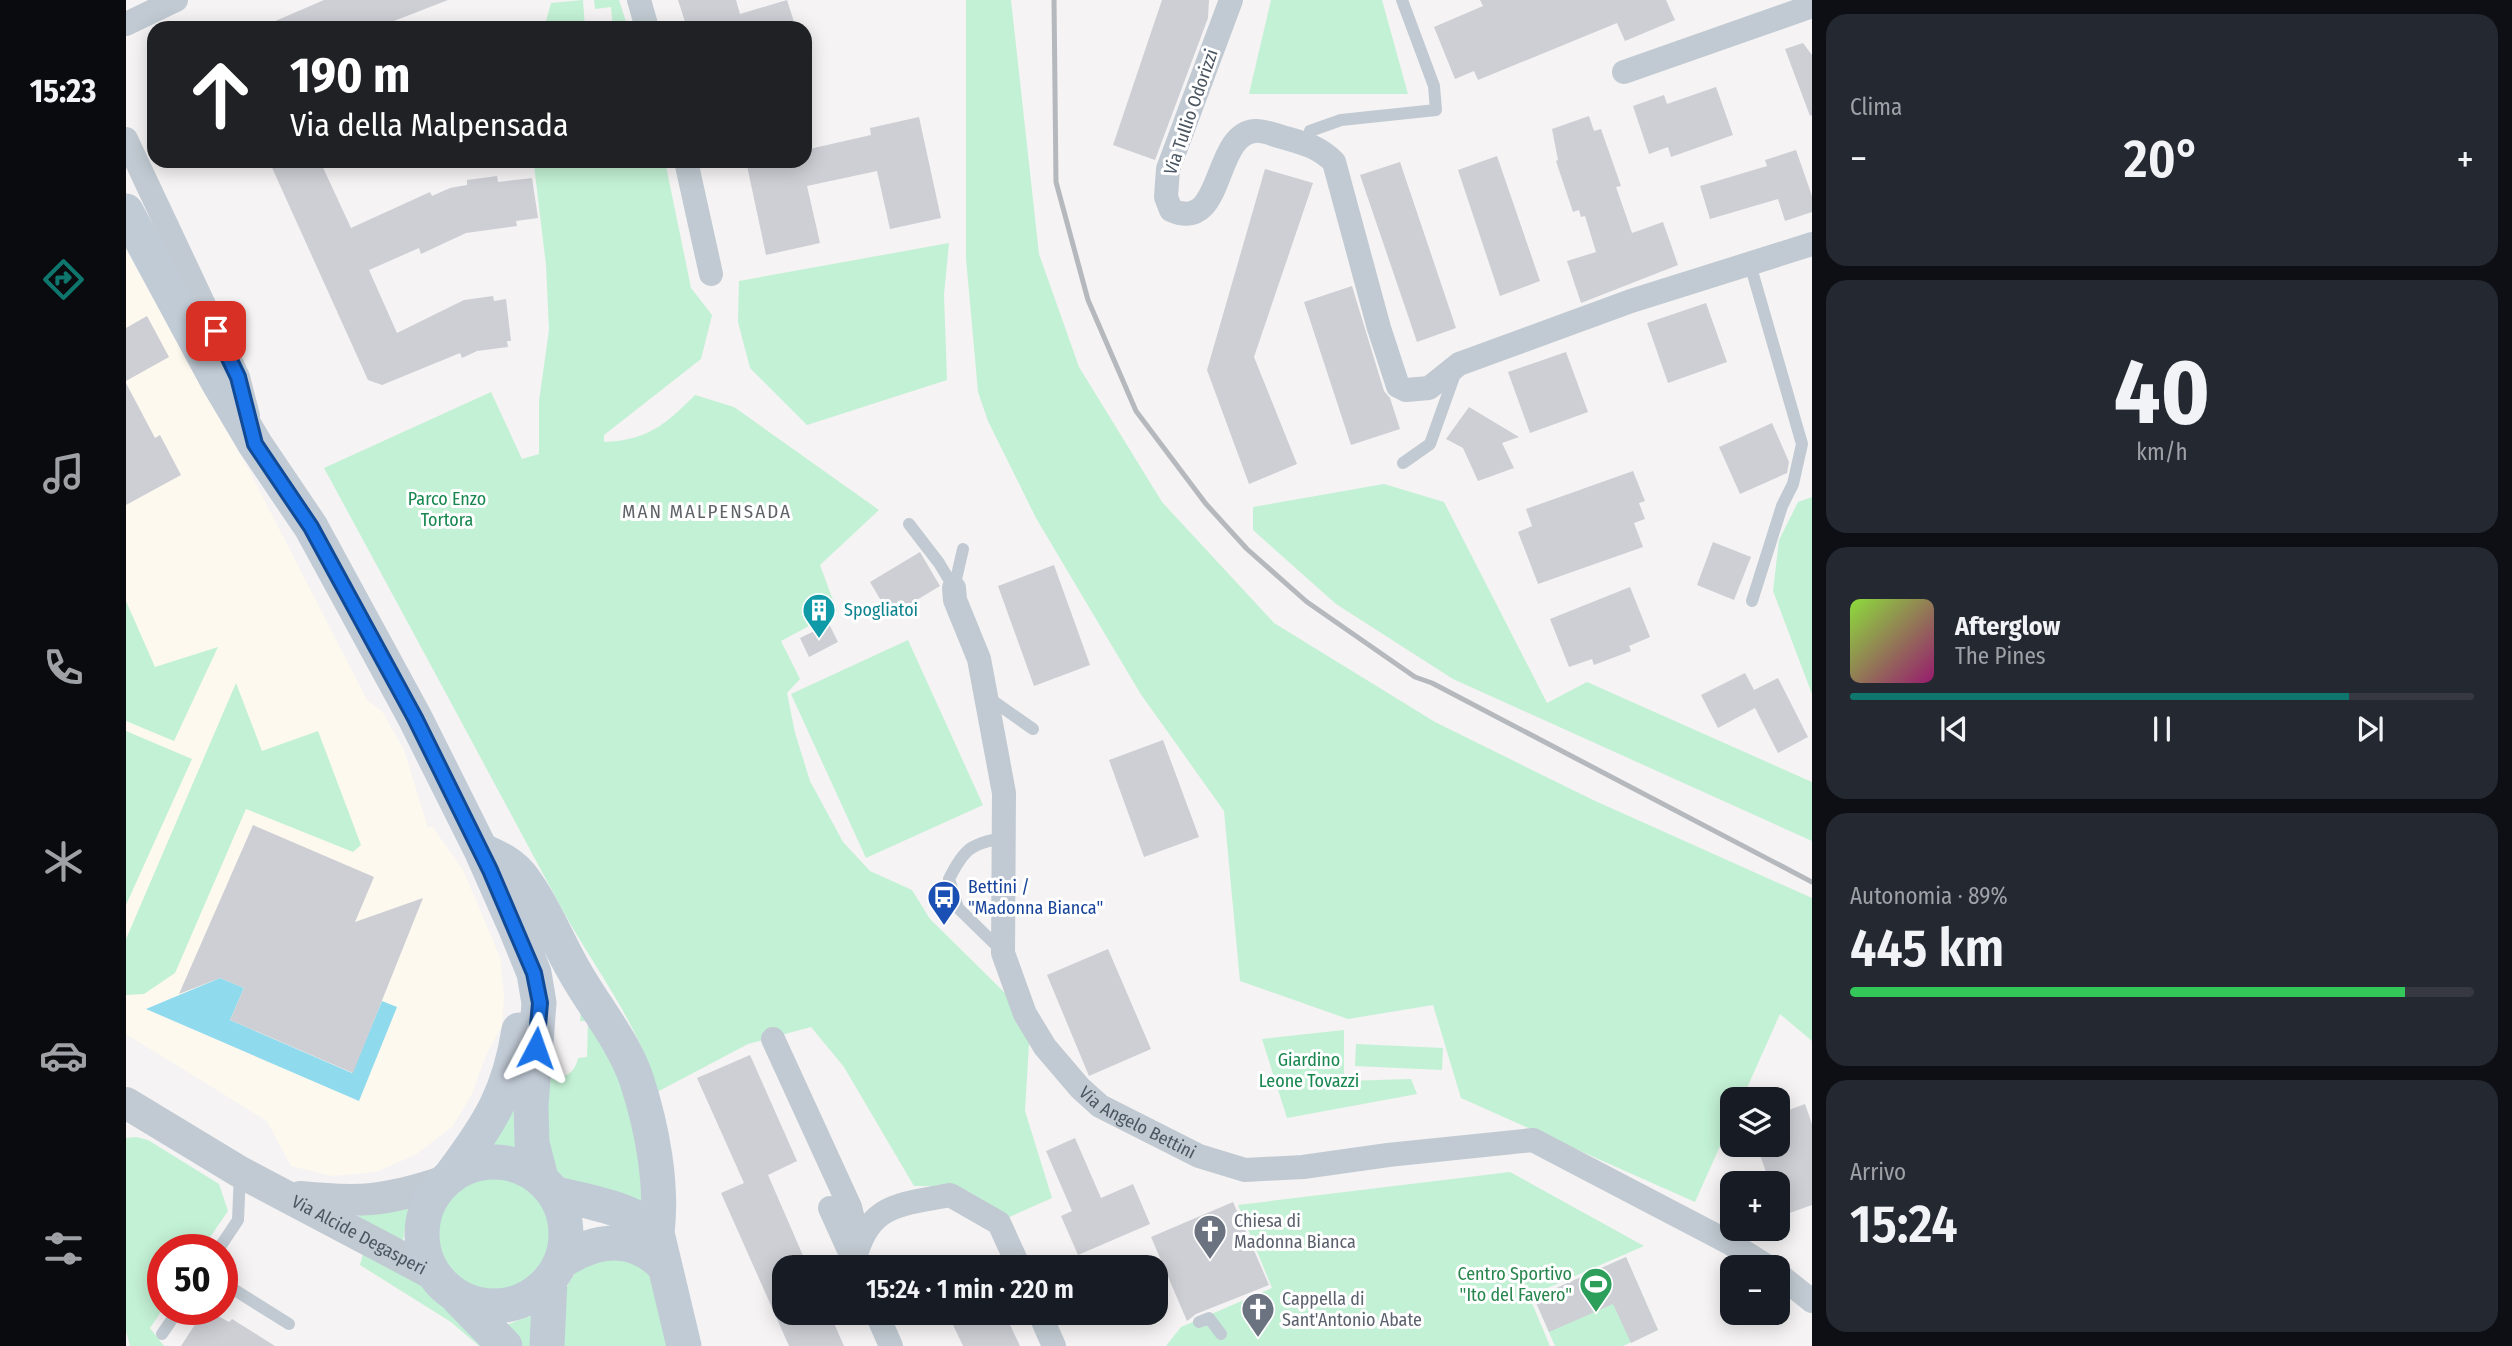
<!DOCTYPE html>
<html lang="it">
<head>
<meta charset="utf-8">
<style>
	:root { --surface:#171b24; --page:#242831; --text:#f1f3f6; --muted:#9ea1a6; --line:#363941; --accent:#0f766e }
	body { margin:0; font-family:"Fira Sans Condensed",sans-serif; background:var(--page); color:var(--text); height:100vh; display:flex; flex-direction:column; font-size:26px; white-space:nowrap }
	* { box-sizing:border-box; margin:0 }
	p { font-size:23px; color:var(--muted) }
	.icon { flex:none; width:38px; height:38px; fill:none; stroke:currentColor; stroke-width:2; stroke-linecap:round; stroke-linejoin:round }
	.map { position:relative; flex:1; overflow:hidden }
	.panel { display:flex; flex-direction:column; gap:14px; padding:14px; background:#0d0f14; width:700px }
	.panel>* { flex:none }
	.top-card { position:absolute; left:21px; top:21px; width:665px; height:147px; border-radius:21px; box-shadow:0 4px 18px #0003; background:#202124; color:#fff; overflow:hidden }
	.tools { position:absolute; left:1594px; top:1087px; display:grid; gap:14px }
	.tools a { display:grid; place-items:center; width:70px; height:70px; border-radius:14px; background:var(--surface); box-shadow:0 4px 18px #0003; font-size:35px }
	.speed { position:absolute; left:21px; top:1234px; display:flex; gap:14px; font-size:35px; font-weight:700; text-align:center }
	.speed>* { display:grid; place-content:center; width:91px; height:91px; border-radius:50%; background:var(--surface); box-shadow:0 4px 18px #0003; line-height:1 }
	.speed .limit { border:10px solid #d22; background:#fff; color:#111 }
	.pin { position:absolute; display:grid; place-items:center; width:60px; height:60px; color:#fff; margin:-30px; border-radius:14px; box-shadow:0 4px 10px #0006 }
	.me { position:absolute; width:77px; margin:-38px; rotate:4deg; stroke-linejoin:round; filter:drop-shadow(0 0 5px #0008) }
	.turn { display:flex; align-items:center; gap:24px; height:147px; padding:0 28px; font-size:32px }
	.turn .icon { width:91px; height:91px; stroke-width:2.5 }
	.turn b { display:block; font-size:49px; line-height:60px }
	.big { font-size:52px; font-weight:600; line-height:1.1 }
	.panel .card { flex:1; display:flex; flex-direction:column; justify-content:center; gap:10px; min-width:0; padding:0 24px; border-radius:21px; background:var(--page) }
	.panel .dial { align-items:center; gap:0 }
	.dial b { font-size:91px; line-height:1 }
	.song { display:flex; align-items:center; gap:21px }
	.cover { width:84px; height:84px; border-radius:10px; background:linear-gradient(135deg,hsl(90 70% 55%),hsl(320 70% 35%)) }
	.played { height:7px; border-radius:4px; background:linear-gradient(90deg,var(--accent) 80%,var(--line) 80%) }
	.keys { display:flex; justify-content:space-around; direction:ltr }
	.heat { display:flex; justify-content:space-between; align-items:center; font-size:38px; direction:ltr }
	.charge { height:10px; border-radius:5px; background:linear-gradient(90deg,#34c759 89%,var(--line) 0) }
	.trip { position:absolute; left:646px; top:1255px; width:396px; height:70px; border-radius:21px; background:var(--surface); box-shadow:0 4px 18px #0003; font-weight:600; line-height:70px; text-align:center }
	main { display:flex; flex:1; min-height:0 }
	.dock { display:flex; flex-direction:column; width:126px; justify-content:space-around; align-items:center; background:#090b0e; color:var(--muted) }
	.dock .icon { width:49px; height:49px }
	.dock .active { color:var(--accent) }
	.dock b { font-size:32px; color:var(--text) }
	.map>svg:first-child { display:block }
	.commercial { fill:#fdf9ef }
	.green { fill:#c3f1d5 }
	.water { fill:#90daee }
	.building { fill:#cdcfd5 }
	.lines { fill:none; stroke-linecap:round; stroke-linejoin:round }
	.service { stroke:#c1cad2; stroke-width:12 }
	.minor { stroke:#c1cad2; stroke-width:24 }
	.tertiary { stroke:#c1cad2; stroke-width:32 }
	.secondary { stroke:#c1cbd6; stroke-width:35 }
	.rail { stroke:#b5b8bd; stroke-width:5 }
	.route-casing { stroke:#114b97; stroke-width:18 }
	.route { stroke:#1a73e8; stroke-width:12 }
	.labels { text-anchor:middle; stroke-width:6; stroke-linejoin:round; paint-order:stroke }
	.street-label { font-size:18px; fill:#4a5661; stroke:#fff }
	.park-label { font-size:18px; fill:#17864f; stroke:#fff }
	.culture-label { font-size:18px; fill:#0d838f; stroke:#fff; text-anchor:start }
	.transit-label { font-size:18px; fill:#164399; stroke:#fff; text-anchor:start }
	.worship-label { font-size:18px; fill:#5b616d; stroke:#fff; text-anchor:start }
	.leisure-label { font-size:18px; fill:#27864d; stroke:#fff; text-anchor:end }
	.neighbourhood-label { font-size:19px; letter-spacing:2px; fill:#5f6368; stroke:#fff }
</style>
</head>
<body>
<main>
<nav class="dock">
<b>15:23</b>
<svg class="icon active" aria-label="directions" viewBox="0 0 24 24"><path d="M12 3l9 9-9 9-9-9zM9 14v-3h6M13 9l2 2-2 2"/></svg>
<svg class="icon" aria-label="music" viewBox="0 0 24 24"><path d="M9 18V5l10-2v13"/><circle cx="6" cy="18" r="3"/><circle cx="16" cy="16" r="3"/></svg>
<svg class="icon" aria-label="phone" viewBox="0 0 24 24"><path d="M5 4h4l2 5-3 2q2 4 5 5l2-3 5 2v4C11 20 4 13 5 4z"/></svg>
<svg class="icon" aria-label="climate" viewBox="0 0 24 24"><path d="M12 3v18M4 7l16 10M4 17L20 7"/></svg>
<svg class="icon" aria-label="car" viewBox="0 0 24 24"><path d="M5 17H2v-5l4-1 3-4h7l3 4 3 1v5h-3M9 17h6M6 11h13"/><circle cx="7" cy="17" r="2"/><circle cx="17" cy="17" r="2"/></svg>
<svg class="icon" aria-label="filters" viewBox="0 0 24 24"><path d="M4 7h16M4 17h16"/><circle cx="9" cy="7" r="2"/><circle cx="15" cy="17" r="2"/></svg>
</nav>
<div class="map">
<svg width="1686" height="1346" viewBox="0 0 1686 1346">
	<rect width="100%" height="100%" fill="#f5f3f3"/>
	<path class="commercial" d="M 0,250 L 125,474 L 241,700 L 256,711 L 278,750 L 302,828 L 306,826 L 337,870 L 374,957 L 378,996 L 376,1026 L 361,1053 L 345,1096 L 326,1127 L 289,1155 L 250,1172 L 206,1176 L 165,1166 L 141,1121 L 0,1034 Z"/>
	<path class="green" d="M 457,0 L 459,28 L 418,28 L 425,3 Z
		M 468,0 L 493,0 L 502,28 L 487,28 L 485,7 L 469,9 Z
		M 840,0 L 885,0 L 913,254 L 953,367 L 1036,502 L 1148,623 L 1309,722 L 1467,800 L 1686,898 L 1686,1041 L 1654,1014 L 1616,1099 L 1606,1099 L 1606,1119 L 1569,1202 L 1335,1098 L 1307,1005 L 1222,1019 L 1114,981 L 1098,811 L 1014,693 L 910,518 L 862,421 L 852,392 L 840,258 Z
		M 1145,0 L 1256,0 L 1282,94 L 1123,94 Z
		M 426,161 L 539,161 L 565,288 L 586,315 L 575,359 L 478,435 L 478,442 C 522,440 539,425 569,395 L 608,407 L 753,510 L 694,565 L 711,611 L 655,641 L 674,679 L 661,693 L 669,733 L 684,781 L 717,842 L 744,871 L 786,890 L 804,919 L 880,994 L 904,1027 L 899,1111 L 926,1198 L 879,1219 L 822,1186 L 788,1186 L 718,1067 L 685,1027 L 622,1044 L 531,1092 C 515,1026 468,968 436,909 C 357,762 278,615 198,468 L 365,392 L 396,459 L 413,454 L 413,401 L 423,330 L 420,265 L 408,165 Z
		M 823,243 L 818,295 L 821,380 L 681,425 L 624,368 L 612,322 L 613,281 Z
		M 1258,484 L 1318,502 L 1421,703 L 1461,682 L 1686,782 L 1686,841 L 1327,679 L 1210,604 L 1127,530 L 1127,507 Z
		M 1686,497 L 1686,694 L 1647,591 L 1653,540 L 1672,502 Z
		M 0,601 L 29,667 L 92,647 L 48,741 L 0,721 Z
		M 782,640 L 857,805 L 740,858 L 665,694 Z
		M 110,683 L 136,751 L 192,731 L 235,845 L 227,852 L 120,809 L 49,973 L 18,994 L 0,995 L 0,939 Z
		M 0,731 L 66,759 L 0,905 Z
		M 455,1011 L 487,1044 L 528,1214 L 434,1176 L 424,1164 L 417,1077 C 435,1079 448,1077 452,1058 L 461,1057 L 462,1021 L 454,1021 Z
		M 1218,1030 L 1218,1081 L 1285,1079 L 1291,1094 L 1161,1118 L 1136,1039 Z
		M 1230,1044 L 1317,1048 L 1316,1070 L 1229,1066 Z
		M 393,1075 L 394,1150 L 364,1147 Z
		M 10,1137 L 22,1140 L 93,1184 L 102,1211 L 76,1249 L 37,1250 L 37,1309 L 24,1328 L 38,1346 L 4,1346 L 0,1331 L 0,1138 Z
		M 1384,1172 L 1518,1246 L 1403,1296 L 1424,1346 L 1040,1346 L 1055,1327 L 1146,1288 L 1112,1205 Z
		M309 1234a58 58 0 1 1 116 0a58 58 0 1 1-116 0Z
		M 283,1204 L 277,1241 L 232,1221 L 233,1212 Z
		M 238,1250 L 290,1280 L 370,1346 L 353,1346 L 325,1322 L 234,1265 Z
		M 464,1255 L 519,1263 L 546,1346 L 430,1346 C 436,1303 432,1289 464,1255 Z
		M 1500,1257 L 1532,1330 L 1497,1346 L 1429,1346 L 1408,1298 Z
		M 409,1314 L 411,1346 L 397,1346 L 380,1325 Z"/>
	<path class="water" d="M 94,978 L 118,988 L 104,1020 L 226,1073 L 256,1001 L 271,1007 L 233,1101 L 20,1009 Z"/>
	<path class="building" d="M 198,0 L 322,0 L 250,28 L 133,28 Z
		M 552,0 L 610,0 L 614,14 L 661,0 L 670,28 L 561,28 Z
		M 1036,0 L 1083,0 L 1082,18 L 1029,160 L 987,145 Z
		M 1354,0 L 1540,0 L 1549,20 L 1499,41 L 1491,23 L 1352,80 L 1348,71 L 1329,79 L 1308,27 L 1357,6 Z
		M 1677,43 L 1686,55 L 1686,115 L 1684,116 L 1659,49 Z
		M 1590,87 L 1607,135 L 1545,157 L 1542,147 L 1523,154 L 1507,106 L 1538,95 L 1541,104 Z
		M 1463,116 L 1468,131 L 1475,129 L 1495,186 L 1490,187 L 1506,233 L 1537,222 L 1552,265 L 1455,303 L 1441,261 L 1470,252 L 1459,216 L 1455,217 L 1453,210 L 1447,212 L 1430,161 L 1432,160 L 1426,129 Z
		M 793,117 L 815,218 L 764,229 L 751,171 L 681,186 L 694,243 L 640,255 L 620,161 L 679,161 L 679,150 L 745,135 L 744,128 Z
		M 1670,150 L 1686,196 L 1686,212 L 1659,221 L 1652,199 L 1584,219 L 1574,186 L 1641,166 L 1639,160 Z
		M 1371,156 L 1414,281 L 1374,296 L 1332,170 Z
		M 143,161 L 194,161 L 225,228 L 304,192 L 306,196 L 324,188 L 341,185 L 341,180 L 371,176 L 372,182 L 406,178 L 412,218 L 390,221 L 391,226 L 340,233 L 295,254 L 293,248 L 243,270 L 271,333 L 338,300 L 367,296 L 368,301 L 380,299 L 385,341 L 381,341 L 382,347 L 351,351 L 336,358 L 334,353 L 256,385 L 242,380 Z
		M 1274,162 L 1330,328 L 1291,342 L 1234,175 Z
		M 1139,169 L 1187,183 L 1128,357 L 1171,464 L 1123,484 L 1081,370 Z
		M 1226,286 L 1258,391 L 1264,398 L 1274,429 L 1225,445 L 1178,302 Z
		M 1580,303 L 1601,362 L 1542,383 L 1521,323 Z
		M 21,316 L 43,357 L 0,381 L 0,328 Z
		M 1440,352 L 1462,412 L 1404,433 L 1382,372 Z
		M 0,383 L 29,438 L 34,435 L 55,475 L 0,505 Z
		M 1343,407 L 1393,437 L 1376,443 L 1388,468 L 1352,481 L 1337,448 L 1320,439 Z
		M 1646,423 L 1663,462 L 1661,473 L 1614,494 L 1593,447 Z
		M 1507,471 L 1519,501 L 1513,503 L 1519,519 L 1508,523 L 1517,547 L 1412,584 L 1392,532 L 1406,526 L 1400,509 Z
		M 1587,542 L 1625,557 L 1608,600 L 1571,585 Z
		M 794,552 L 814,586 L 764,616 L 744,582 Z
		M 928,565 L 964,665 L 908,686 L 872,586 Z
		M 1504,587 L 1524,637 L 1503,646 L 1505,651 L 1468,665 L 1466,659 L 1443,667 L 1424,619 Z
		M 703,624 L 712,642 L 683,657 L 674,638 Z
		M 1619,673 L 1628,690 L 1652,678 L 1682,737 L 1652,753 L 1629,708 L 1592,728 L 1575,695 Z
		M 1037,740 L 1073,837 L 1018,857 L 983,760 Z
		M 127,825 L 248,877 L 229,922 L 297,898 L 227,1073 L 104,1020 L 118,988 L 94,978 L 53,994 Z
		M 982,949 L 1025,1049 L 963,1076 L 921,975 Z
		M 624,1055 L 671,1161 L 642,1175 L 682,1267 L 658,1267 L 658,1312 L 703,1312 L 718,1346 L 663,1346 L 595,1193 L 618,1183 L 571,1078 Z
		M 1679,1104 L 1686,1124 L 1686,1205 L 1652,1217 L 1652,1183 L 1644,1183 L 1630,1144 L 1652,1144 L 1652,1114 Z
		M 949,1138 L 975,1198 L 1007,1184 L 1024,1224 L 952,1255 L 935,1216 L 946,1211 L 920,1151 Z
		M 1107,1202 L 1143,1285 L 1070,1314 L 1061,1321 L 1025,1237 Z
		M 1500,1257 L 1532,1330 L 1505,1343 L 1487,1304 L 1423,1332 L 1408,1298 Z
		M 79,1309 L 103,1322 L 106,1319 L 149,1346 L 55,1346 Z
		M 821,1312 L 878,1312 L 894,1346 L 837,1346 Z"/>
	<g class="lines">
		<path class="service" d="M 1182,144 L 1184,131 L 1215,120 L 1310,110 L 1308,86 L 1276,0
			M 1624,264 L 1676,444 L 1667,484 L 1656,506 L 1626,601
			M 1277,463 L 1304,444 L 1330,371
			M 783,524 L 813,563 L 828,588
			M 828,588 L 837,549
			M 860,696 L 907,729
			M 877,952 L 832,908 L 823,879 C 838,849 845,843 878,838
			M 92,1250 L 112,1220 L 114,1173
			M 96,1282 L 163,1324
			M 1073,1322 L 1083,1318 L 1095,1334
			M 36,1334 L 53,1309"/>
		<g class="minor">
			<path d="M 513,0 L 521,28"/>
			<path d="M 1105,0 L 1042,169 L 1040,197 L 1045,210 C 1099,234 1086,134 1129,131 C 1137,130 1148,135 1156,137 C 1177,143 1192,146 1208,162 L 1253,328 L 1272,386 L 1280,390 L 1303,388 L 1333,364 L 1505,301 L 1686,244"/>
			<path d="M 0,24 L 50,0"/>
			<path d="M 1498,72 L 1686,6"/>
			<path d="M 0,139 L 112,377 L 122,416"/>
			<path d="M 560,161 L 585,274"/>
			<path id="s1" d="M 828,588 L 829,600 L 853,659 L 878,793 L 877,953 L 899,1014 L 919,1047 L 954,1088 L 974,1106 L 1073,1156 L 1119,1170 L 1177,1167 L 1262,1155 L 1407,1140 L 1604,1243 L 1642,1267"/>
			<path d="M 647,1039 L 724,1207 L 733,1243"/>
			<path d="M 704,1208 L 723,1250"/>
			<path d="M 728,1262 C 742,1203 773,1205 824,1195 L 873,1223 L 893,1267"/>
			<path d="M 1652,1274 L 1686,1301"/>
			<path d="M 750,1312 L 765,1346"/>
			<path d="M 913,1312 L 928,1346"/>
		</g>
		<g class="tertiary">
			<path id="s2" d="M 0,1103 L 114,1172 L 307,1274"/>
			<path d="M 174,1197 C 234,1203 260,1201 317,1182"/>
		</g>
		<path class="secondary" d="M 0,211 L 91,380 L 129,444 L 185,527 L 289,718 L 355,850 L 390,929 L 408,973 L 413,1003 L 405,1106 L 406,1143 L 415,1178
			M 355,850 C 373,858 387,864 398,880 C 419,908 432,944 450,974 C 470,1009 498,1042 511,1081 C 526,1127 537,1185 531,1233
			M296 1234a72 72 0 1 1 144 0a72 72 0 1 1-144 0Z
			M 326,1174 C 364,1123 383,1093 393,1030
			M 428,1193 C 460,1202 508,1208 531,1233 L 558,1346
			M 435,1262 C 468,1239 508,1233 538,1266
			M 333,1299 L 379,1346
			M 421,1346 L 424,1280"/>
		<path class="rail" d="M 928,0 L 930,182 L 962,300 L 1010,411 L 1080,504 L 1121,549 L 1181,602 L 1289,677 L 1306,683 L 1686,882"/>
	</g>
	<g class="lines">
		<defs>
			<path id="route" d="M 90,331 L 112,377 L 129,444 L 185,527 L 289,718 L 364,870 L 408,973 L 414,1003 L 410,1048"/>
		</defs>
		<use href="#route" class="route-casing"/>
		<use href="#route" class="route"/>
	</g>
	<defs>
		<symbol id="building-pin" viewBox="-11 -11 22 30"><path d="M0 17L-7.5 6A9.5 9.5 0 1 1 7.5 6Z" fill="#0f9aa8" stroke="#fff"/><path d="M-4-6H4V6H1V3H-1V6H-4ZM-2.5-4.3h1.7v1.8h-1.7ZM.8-4.3h1.7v1.8H.8ZM-2.5-1h1.7V.8h-1.7ZM.8-1h1.7V.8H.8Z" fill="#fff"/></symbol>
		<symbol id="bus-pin" viewBox="-11 -11 22 30"><path d="M0 17L-7.5 6A9.5 9.5 0 1 1 7.5 6Z" fill="#1a4fb4" stroke="#fff"/><path d="M-5-6H5V4H4V6H2V4H-2V6H-4V4H-5ZM-3.5-4V0h7V-4ZM-3.5 1.2v1.5H-2V1.2ZM2 1.2v1.5H3.5V1.2Z" fill="#fff"/></symbol>
		<symbol id="church-pin" viewBox="-11 -11 22 30"><path d="M0 17L-7.5 6A9.5 9.5 0 1 1 7.5 6Z" fill="#6b7280" stroke="#fff"/><path d="M-1.2-6h2.4v3.5h3.3v2.4h-3.3V6h-2.4V-.1h-3.3v-2.4h3.3Z" fill="#fff"/></symbol>
		<symbol id="stadium-pin" viewBox="-11 -11 22 30"><path d="M0 17L-7.5 6A9.5 9.5 0 1 1 7.5 6Z" fill="#2e9e5b" stroke="#fff"/><path d="M0-5a6.5 5 0 1 0 0 10a6.5 5 0 1 0 0-10ZM-3.5-1.8h7v3.6h-7Z" fill="#fff"/></symbol>
	</defs>
	<g fill-rule="evenodd">
		<use href="#building-pin" x="674" y="591" width="38" height="52"/>
		<use href="#bus-pin" x="799" y="878" width="38" height="52"/>
		<use href="#church-pin" x="1065" y="1212" width="38" height="52"/>
		<use href="#stadium-pin" x="1451" y="1265" width="38" height="52"/>
		<use href="#church-pin" x="1113" y="1290" width="38" height="52"/>
	</g>
	<g class="labels">
		<g class="street-label">
			<text transform="translate(1065 112) rotate(-71)" y="6">Via Tullio Odorizzi</text>
			<text dy="6" stroke="none"><textPath href="#s1" startOffset="597">Via Angelo Bettini</textPath></text>
			<text dy="6" stroke="none"><textPath href="#s2" startOffset="268">Via Alcide Degasperi</textPath></text>
		</g>
		<g class="park-label">
			<text x="321" y="505">Parco Enzo<tspan x="321" dy="21">Tortora</tspan></text>
			<text x="1183" y="1066">Giardino<tspan x="1183" dy="21">Leone Tovazzi</tspan></text>
		</g>
		<g class="culture-label">
			<text x="718" y="616">Spogliatoi</text>
		</g>
		<g class="transit-label">
			<text x="842" y="893">Bettini /<tspan x="842" dy="21">"Madonna Bianca"</tspan></text>
		</g>
		<g class="worship-label">
			<text x="1108" y="1227">Chiesa di<tspan x="1108" dy="21">Madonna Bianca</tspan></text>
			<text x="1156" y="1305">Cappella di<tspan x="1156" dy="21">Sant'Antonio Abate</tspan></text>
		</g>
		<g class="leisure-label">
			<text x="1446" y="1280">Centro Sportivo<tspan x="1446" dy="21">"Ito del Favero"</tspan></text>
		</g>
		<g class="neighbourhood-label">
			<text x="581" y="518">MAN MALPENSADA</text>
		</g>
	</g>
</svg>
<div class="tools">
<a><svg class="icon" aria-label="layers" viewBox="0 0 24 24"><path d="M12 4l9 5-9 5-9-5zM3 14l9 5 9-5"/></svg></a>
<a>+</a>
<a>−</a>
</div>
<div class="speed"><div class="limit">50</div></div>
<div class="pin" style="left:90px;top:331px;background:#d93025"><svg class="icon" aria-label="arrive" viewBox="0 0 24 24"><path d="M6 21V4h12l-3 4 3 4H6"/></svg></div>
<svg class="me" style="left:410px;top:1048px" viewBox="-20 -20 40 40"><path d="M0-17L14 15 0 8-14 15z" fill="#1a73e8" stroke="#fff" stroke-width="4"/></svg>
<div class="trip">15:24 · 1 min · 220 m</div>
<div class="top-card">
<div class="turn"><svg class="icon" aria-label="ahead" viewBox="0 0 24 24"><path d="M12 20V5M6 11l6-6 6 6"/></svg><div><b>190 m</b>Via della Malpensada</div></div>
</div>
</div>
<section class="panel">
<div class="card"><p>Clima</p>
<div class="heat"><a>−</a><b class="big">20°</b><a>+</a></div>
</div>
<div class="card dial"><b>40</b><p>km/h</p></div>
<div class="card">
<div class="song"><i class="cover"></i><div><b>Afterglow</b><p>The Pines</p></div></div>
<div class="played"></div>
<div class="keys"><svg class="icon" aria-label="previous" viewBox="0 0 24 24"><path d="M18 5L8 12l10 7zM5 5v14"/></svg><svg class="icon" aria-label="pause" viewBox="0 0 24 24"><path d="M8 5v14M16 5v14"/></svg><svg class="icon" aria-label="next" viewBox="0 0 24 24"><path d="M6 5l10 7-10 7zM19 5v14"/></svg></div>
</div>
<div class="card"><p>Autonomia · 89%</p><b class="big">445 km</b><div class="charge"></div></div>
<div class="card"><p>Arrivo</p><b class="big">15:24</b></div>
</section>
</main>
</body>
</html>
